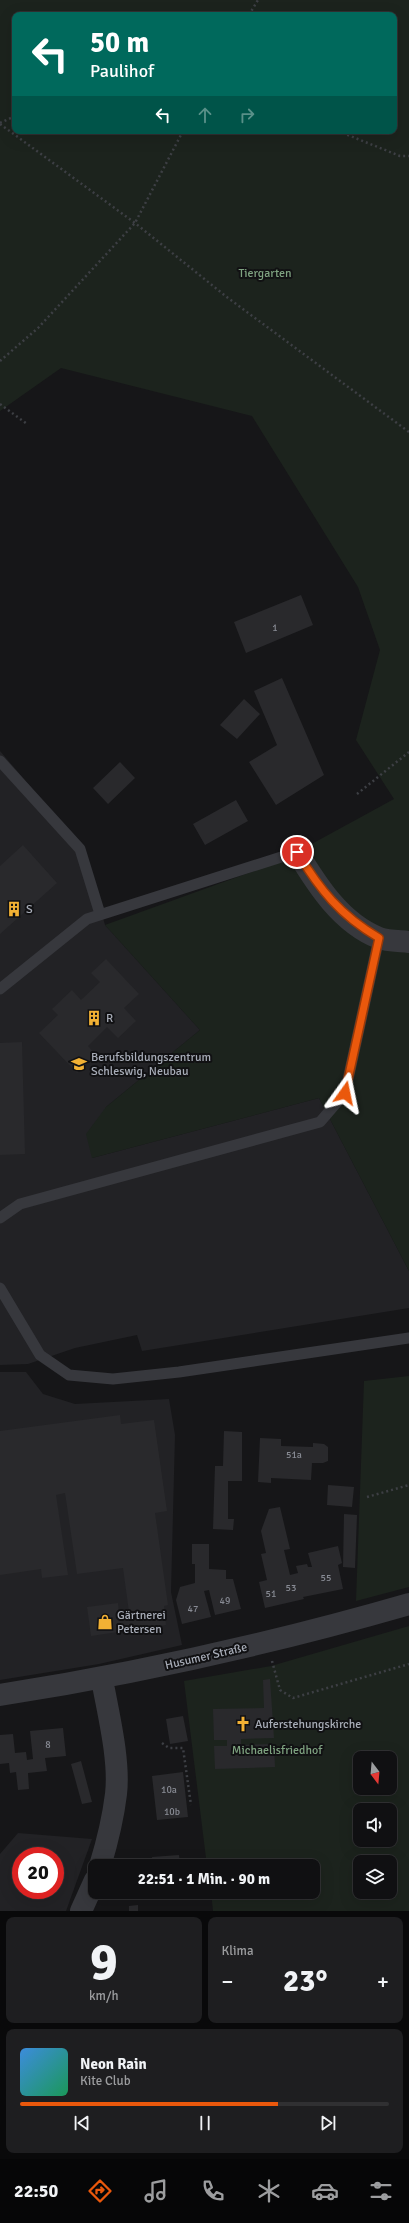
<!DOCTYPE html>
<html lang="de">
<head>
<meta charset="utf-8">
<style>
	:root { --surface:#101012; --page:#1e1e20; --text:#f1f3f6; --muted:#9c9d9f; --line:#303032; --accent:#ea580c }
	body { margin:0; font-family:Signika,sans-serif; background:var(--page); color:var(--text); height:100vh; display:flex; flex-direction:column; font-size:15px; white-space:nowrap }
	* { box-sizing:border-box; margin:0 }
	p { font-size:13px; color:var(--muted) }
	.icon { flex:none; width:22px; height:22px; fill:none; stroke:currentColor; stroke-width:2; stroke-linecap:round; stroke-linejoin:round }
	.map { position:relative; height:1911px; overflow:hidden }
	.sheet { display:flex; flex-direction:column; gap:6px; padding:6px; background:#09090a; flex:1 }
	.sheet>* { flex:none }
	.guide { position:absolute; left:12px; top:12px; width:385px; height:122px; border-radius:8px; box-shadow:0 4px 16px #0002,0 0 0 1px var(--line); background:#00695c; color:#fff; overflow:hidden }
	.needle { width:26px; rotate:164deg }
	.tools { position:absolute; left:353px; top:1751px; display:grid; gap:8px }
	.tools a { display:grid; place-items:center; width:44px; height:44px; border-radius:8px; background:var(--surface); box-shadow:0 4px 16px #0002,0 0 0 1px var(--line); font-size:20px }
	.speed { position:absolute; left:12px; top:1847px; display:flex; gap:8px; font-size:20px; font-weight:700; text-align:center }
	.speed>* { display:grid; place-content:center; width:52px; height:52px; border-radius:50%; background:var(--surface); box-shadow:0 4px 16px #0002,0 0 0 1px var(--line); line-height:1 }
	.speed .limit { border:6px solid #d22; background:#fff; color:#111 }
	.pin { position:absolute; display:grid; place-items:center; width:34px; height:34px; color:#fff; margin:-17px; border:2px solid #fff; border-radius:50%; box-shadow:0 1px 4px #0007 }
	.me { position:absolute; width:44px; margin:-22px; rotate:12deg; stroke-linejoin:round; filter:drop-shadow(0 0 3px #0008) }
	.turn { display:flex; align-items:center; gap:14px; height:84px; padding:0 12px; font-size:18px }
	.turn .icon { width:52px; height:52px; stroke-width:2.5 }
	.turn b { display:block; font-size:28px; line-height:34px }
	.lanes { display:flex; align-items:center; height:38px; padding:0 12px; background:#0003; justify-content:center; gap:20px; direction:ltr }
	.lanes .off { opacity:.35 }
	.big { font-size:30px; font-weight:800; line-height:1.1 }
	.sheet .card { flex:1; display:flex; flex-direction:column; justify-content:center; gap:6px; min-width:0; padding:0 14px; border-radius:8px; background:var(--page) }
	.sheet .dial { align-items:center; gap:0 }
	.dial b { font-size:52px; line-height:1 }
	.song { display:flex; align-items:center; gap:12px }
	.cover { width:48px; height:48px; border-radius:6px; background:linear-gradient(135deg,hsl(210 70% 55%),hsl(150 70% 35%)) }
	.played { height:4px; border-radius:2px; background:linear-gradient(90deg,var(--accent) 70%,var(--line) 70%) }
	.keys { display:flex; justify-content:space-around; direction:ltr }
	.heat { display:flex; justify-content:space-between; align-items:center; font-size:22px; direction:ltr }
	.sheet .tiles { flex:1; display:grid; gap:6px; grid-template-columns:1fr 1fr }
	.card:last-child { grid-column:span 2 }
	.trip { position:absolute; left:88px; top:1859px; width:232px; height:40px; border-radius:8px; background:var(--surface); box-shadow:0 4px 16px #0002,0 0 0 1px var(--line); font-weight:800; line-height:40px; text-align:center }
	.dock { display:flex; height:64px; justify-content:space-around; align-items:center; background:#060607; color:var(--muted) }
	.dock .icon { width:28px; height:28px }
	.dock .active { color:var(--accent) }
	.dock b { font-size:18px; color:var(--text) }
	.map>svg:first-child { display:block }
	.built { fill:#222225; fill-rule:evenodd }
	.green { fill:#1c231d; fill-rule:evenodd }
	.building { fill:#29292c }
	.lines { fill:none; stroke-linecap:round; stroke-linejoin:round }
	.path { stroke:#3d3f44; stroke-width:2.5; stroke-dasharray:2 3; stroke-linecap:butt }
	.lane { stroke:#37383d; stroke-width:11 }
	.street { stroke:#37383d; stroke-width:22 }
	.route-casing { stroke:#983908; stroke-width:10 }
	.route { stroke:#ea580c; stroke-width:7 }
	.labels { text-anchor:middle; stroke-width:4; stroke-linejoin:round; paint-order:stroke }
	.number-label { font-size:10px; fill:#888b94 }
	.park-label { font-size:12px; fill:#7fa381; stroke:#111113 }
	.poi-label { font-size:12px; fill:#a8adb8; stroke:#111113; text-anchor:start }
	.street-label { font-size:12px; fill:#a8adb8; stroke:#111113 }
</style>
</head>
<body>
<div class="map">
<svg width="409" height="1911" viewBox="0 0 409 1911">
	<rect width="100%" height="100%" fill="#161618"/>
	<path class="built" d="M 0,751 L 83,848 L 105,925 L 200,1030 L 106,1107 L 92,1158 L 319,1098 L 409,1271 L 409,1308 L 142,1351 L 137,1335 L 75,1348 L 28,1364 L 0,1365 Z
		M 0,1372 L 26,1372 L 43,1394 L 75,1404 L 169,1399 L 175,1435 L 171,1592 L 182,1645 L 99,1664 L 0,1680 Z
		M 18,1833 L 92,1839 L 66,1911 L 0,1911 L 0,1854 ZM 21,1856 L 55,1856 L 55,1890 L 21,1890 Z"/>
	<path class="green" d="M 0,0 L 409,0 L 409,1271 L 319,1098 L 92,1158 L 86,1134 L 106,1107 L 200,1030 L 105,925 L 254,871 L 297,852 L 394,799 L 356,740 L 380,650 L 358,587 L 252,416 L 61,368 L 0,411 ZM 15,15 L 394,15 L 394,131 L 15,131 Z
		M 409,1376 L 409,1587 L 356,1601 L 364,1381 Z
		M 409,1626 L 409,1911 L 213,1911 L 211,1892 L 313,1892 L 313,1866 L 207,1866 L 184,1681 L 271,1666 ZM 360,1758 L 390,1758 L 390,1788 L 360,1788 ZM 360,1810 L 390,1810 L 390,1840 L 360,1840 ZM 360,1862 L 390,1862 L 390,1892 L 360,1892 Z"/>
	<path class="building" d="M 301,595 L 313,625 L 246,653 L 234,622 Z
		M 282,678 L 324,775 L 276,805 L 249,762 L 277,745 L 254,691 Z
		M 244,699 L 260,714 L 237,739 L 220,725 Z
		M 120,762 L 135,778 L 108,804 L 93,788 Z
		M 236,800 L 248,821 L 205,845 L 193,824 Z
		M 23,845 L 57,883 L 0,934 L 0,866 Z
		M 106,959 L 139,994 L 124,1008 L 136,1021 L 118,1038 L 107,1027 L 88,1046 L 96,1055 L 77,1073 L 39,1033 L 58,1015 L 52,1009 L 72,990 L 81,1000 L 100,982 L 91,973 Z
		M 22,1042 L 25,1154 L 0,1155 L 0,1043 Z
		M 120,1415 L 121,1424 L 154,1420 L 167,1511 L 155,1513 L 168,1605 L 164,1606 L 166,1625 L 91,1636 L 87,1607 L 118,1603 L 119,1613 L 129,1612 L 123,1568 L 77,1574 L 65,1493 L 56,1495 L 68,1575 L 42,1578 L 41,1569 L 0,1575 L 0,1431 Z
		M 224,1431 L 242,1432 L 242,1481 L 228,1481 L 228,1519 L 234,1519 L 233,1530 L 213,1529 L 215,1466 L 223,1466 Z
		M 260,1438 L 281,1439 L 281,1446 L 313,1447 L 313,1443 L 324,1444 L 328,1447 L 328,1461 L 323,1463 L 312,1463 L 311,1480 L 271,1478 L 271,1483 L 258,1482 Z
		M 328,1485 L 354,1487 L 352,1507 L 327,1505 Z
		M 280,1507 L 290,1549 L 284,1550 L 290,1575 L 298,1573 L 296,1566 L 307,1564 L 308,1567 L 312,1567 L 308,1553 L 338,1546 L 342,1563 L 338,1565 L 343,1589 L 303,1597 L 304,1599 L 265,1608 L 259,1582 L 267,1580 L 261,1554 L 266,1553 L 261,1531 L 269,1509 Z
		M 344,1514 L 357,1515 L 355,1568 L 343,1567 Z
		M 192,1544 L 209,1544 L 209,1569 L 226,1570 L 226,1579 L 233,1579 L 241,1609 L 215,1615 L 209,1590 L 204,1591 L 211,1617 L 182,1624 L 176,1600 L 180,1587 L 195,1583 L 195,1564 L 192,1564 Z
		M 270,1679 L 274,1738 L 241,1739 L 241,1745 L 274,1744 L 275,1767 L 215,1769 L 214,1746 L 227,1746 L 227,1740 L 214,1740 L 213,1709 L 264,1708 L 263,1680 Z
		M 183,1716 L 188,1741 L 170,1744 L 166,1719 Z
		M 63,1728 L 66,1756 L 45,1758 L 47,1771 L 28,1773 L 29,1789 L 18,1790 L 16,1772 L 10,1773 L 9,1763 L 0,1764 L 0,1735 L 13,1734 L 15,1753 L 26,1752 L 27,1760 L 33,1759 L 30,1731 Z
		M 81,1761 L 92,1802 L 82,1804 L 71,1764 Z
		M 183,1772 L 188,1817 L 157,1820 L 152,1776 Z
		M 179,1855 L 180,1866 L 153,1866 L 152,1857 Z
		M 156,1892 L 184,1892 L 184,1893 L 156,1896 Z
		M 138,1905 L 138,1911 L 129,1911 L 129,1906 Z"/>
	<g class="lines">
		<path class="path" d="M 249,15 L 258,0
			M 0,123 L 15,116
			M 0,124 L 135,223 L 228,298 L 409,432
			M 338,131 L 400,156 L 409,156
			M 0,361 L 38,328 L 135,223 L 183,131
			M 0,404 L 27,424
			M 357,794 L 409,752
			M 367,1497 L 409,1485
			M 272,1661 L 280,1690 L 293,1698 L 409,1664
			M 162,1743 L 169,1748 L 183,1748 L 191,1805"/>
		<path class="lane" d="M 0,761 L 80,849 L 100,914
			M 0,989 L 87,919 L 297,852
			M 0,1218 L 20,1204 L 320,1122 L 345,1093 L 379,938
			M 0,1288 L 40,1355 L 69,1375 L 113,1379 L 179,1372 L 409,1338"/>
		<path class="street" d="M 297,852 C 317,885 341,923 379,938 C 387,941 400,941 409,942
			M 0,1695 C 139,1673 274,1643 409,1604
			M 100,1866 C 107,1843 113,1819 116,1794 C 120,1760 108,1713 102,1679
			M 81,1911 L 95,1880"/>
	</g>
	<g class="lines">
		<defs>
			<path id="route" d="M 297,852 C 320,890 340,915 379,938 L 345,1093"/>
		</defs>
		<use href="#route" class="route-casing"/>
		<use href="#route" class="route"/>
	</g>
	<defs>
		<symbol id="building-bare" viewBox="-9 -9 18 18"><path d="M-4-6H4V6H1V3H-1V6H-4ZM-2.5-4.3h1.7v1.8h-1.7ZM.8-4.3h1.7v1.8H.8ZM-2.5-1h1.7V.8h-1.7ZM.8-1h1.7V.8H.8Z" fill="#f2b134" stroke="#111113" stroke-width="2.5" paint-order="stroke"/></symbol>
		<symbol id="school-bare" viewBox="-9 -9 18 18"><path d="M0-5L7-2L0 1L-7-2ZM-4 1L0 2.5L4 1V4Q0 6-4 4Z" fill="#f2b134" stroke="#111113" stroke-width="2.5" paint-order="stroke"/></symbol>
		<symbol id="shop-bare" viewBox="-9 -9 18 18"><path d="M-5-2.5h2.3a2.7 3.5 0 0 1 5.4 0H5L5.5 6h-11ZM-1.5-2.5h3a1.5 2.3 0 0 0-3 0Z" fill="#f2b134" stroke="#111113" stroke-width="2.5" paint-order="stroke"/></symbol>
		<symbol id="church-bare" viewBox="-9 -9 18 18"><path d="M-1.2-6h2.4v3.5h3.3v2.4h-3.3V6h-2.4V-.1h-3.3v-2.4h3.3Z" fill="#f2b134" stroke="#111113" stroke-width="2.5" paint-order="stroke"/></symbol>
	</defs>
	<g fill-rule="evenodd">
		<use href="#building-bare" x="3" y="898" width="22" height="22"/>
		<use href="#building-bare" x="83" y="1007" width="22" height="22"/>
		<use href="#school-bare" x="68" y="1053" width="22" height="22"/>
		<use href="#shop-bare" x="94" y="1611" width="22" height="22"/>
		<use href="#church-bare" x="232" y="1713" width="22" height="22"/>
	</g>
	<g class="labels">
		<g class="number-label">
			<text x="275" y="631">1</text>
			<text x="294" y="1458">51a</text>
			<text x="326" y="1581">55</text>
			<text x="291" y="1591">53</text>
			<text x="271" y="1597">51</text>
			<text x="225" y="1604">49</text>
			<text x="193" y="1612">47</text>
			<text x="48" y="1748">8</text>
			<text x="169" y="1793">10a</text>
			<text x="172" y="1815">10b</text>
		</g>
		<g class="park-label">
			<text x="265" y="277">Tiergarten</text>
			<text x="277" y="1754">Michaelisfriedhof</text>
		</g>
		<g class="poi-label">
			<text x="26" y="913">S</text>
			<text x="106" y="1022">R</text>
			<text x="91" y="1061">Berufsbildungszentrum<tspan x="91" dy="14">Schleswig, Neubau</tspan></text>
			<text x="117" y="1619">Gärtnerei<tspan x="117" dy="14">Petersen</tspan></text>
			<text x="255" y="1728">Auferstehungskirche</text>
		</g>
		<g class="street-label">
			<text transform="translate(206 1656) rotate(-13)" y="4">Husumer Straße</text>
		</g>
	</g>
</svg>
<div class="tools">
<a><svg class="needle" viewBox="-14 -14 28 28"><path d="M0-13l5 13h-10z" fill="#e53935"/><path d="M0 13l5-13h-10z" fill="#9c9d9f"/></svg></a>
<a><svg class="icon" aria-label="sound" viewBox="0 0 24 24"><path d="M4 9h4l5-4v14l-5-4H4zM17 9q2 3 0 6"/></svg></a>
<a><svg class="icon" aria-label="layers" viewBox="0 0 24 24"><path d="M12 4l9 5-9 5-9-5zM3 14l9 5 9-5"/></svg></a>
</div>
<div class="speed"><div class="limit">20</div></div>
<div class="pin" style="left:297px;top:852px;background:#d93025"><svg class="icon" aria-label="arrive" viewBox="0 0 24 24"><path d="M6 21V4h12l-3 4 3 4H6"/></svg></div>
<svg class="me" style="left:345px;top:1093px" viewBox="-20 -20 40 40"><path d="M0-17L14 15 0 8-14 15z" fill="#ea580c" stroke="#fff" stroke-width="4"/></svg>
<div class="trip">22:51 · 1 Min. · 90 m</div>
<div class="guide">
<div class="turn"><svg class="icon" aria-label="left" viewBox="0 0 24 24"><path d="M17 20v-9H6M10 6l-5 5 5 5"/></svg><div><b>50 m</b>Paulihof</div></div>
<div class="lanes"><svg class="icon" aria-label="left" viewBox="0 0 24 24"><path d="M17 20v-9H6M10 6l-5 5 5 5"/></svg><svg class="icon off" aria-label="ahead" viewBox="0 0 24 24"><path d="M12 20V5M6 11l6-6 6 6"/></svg><svg class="icon off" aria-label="right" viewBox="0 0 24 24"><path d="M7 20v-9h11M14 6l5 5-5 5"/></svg></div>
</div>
</div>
<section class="sheet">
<div class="tiles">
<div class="card dial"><b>9</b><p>km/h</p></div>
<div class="card"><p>Klima</p>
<div class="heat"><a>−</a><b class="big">23°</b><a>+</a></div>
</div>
<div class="card">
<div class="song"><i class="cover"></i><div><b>Neon Rain</b><p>Kite Club</p></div></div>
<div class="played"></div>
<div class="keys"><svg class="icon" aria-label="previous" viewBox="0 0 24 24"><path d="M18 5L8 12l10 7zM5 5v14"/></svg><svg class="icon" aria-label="pause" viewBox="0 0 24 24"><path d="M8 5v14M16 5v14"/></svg><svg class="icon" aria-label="next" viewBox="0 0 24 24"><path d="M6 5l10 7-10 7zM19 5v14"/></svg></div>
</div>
</div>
</section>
<nav class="dock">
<b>22:50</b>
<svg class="icon active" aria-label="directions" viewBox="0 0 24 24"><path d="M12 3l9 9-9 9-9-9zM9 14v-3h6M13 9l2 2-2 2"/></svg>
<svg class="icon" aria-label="music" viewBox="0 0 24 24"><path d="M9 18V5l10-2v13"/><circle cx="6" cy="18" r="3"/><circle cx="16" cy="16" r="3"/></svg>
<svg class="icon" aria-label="phone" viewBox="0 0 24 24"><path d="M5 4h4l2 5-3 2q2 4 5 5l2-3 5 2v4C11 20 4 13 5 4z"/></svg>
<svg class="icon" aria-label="climate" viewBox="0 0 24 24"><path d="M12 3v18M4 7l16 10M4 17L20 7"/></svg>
<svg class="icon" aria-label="car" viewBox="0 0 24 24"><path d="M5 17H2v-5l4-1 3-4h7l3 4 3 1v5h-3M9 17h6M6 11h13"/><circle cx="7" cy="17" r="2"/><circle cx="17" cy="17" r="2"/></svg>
<svg class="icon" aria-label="filters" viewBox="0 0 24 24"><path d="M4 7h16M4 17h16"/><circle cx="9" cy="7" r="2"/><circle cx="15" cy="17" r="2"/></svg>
</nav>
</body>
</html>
